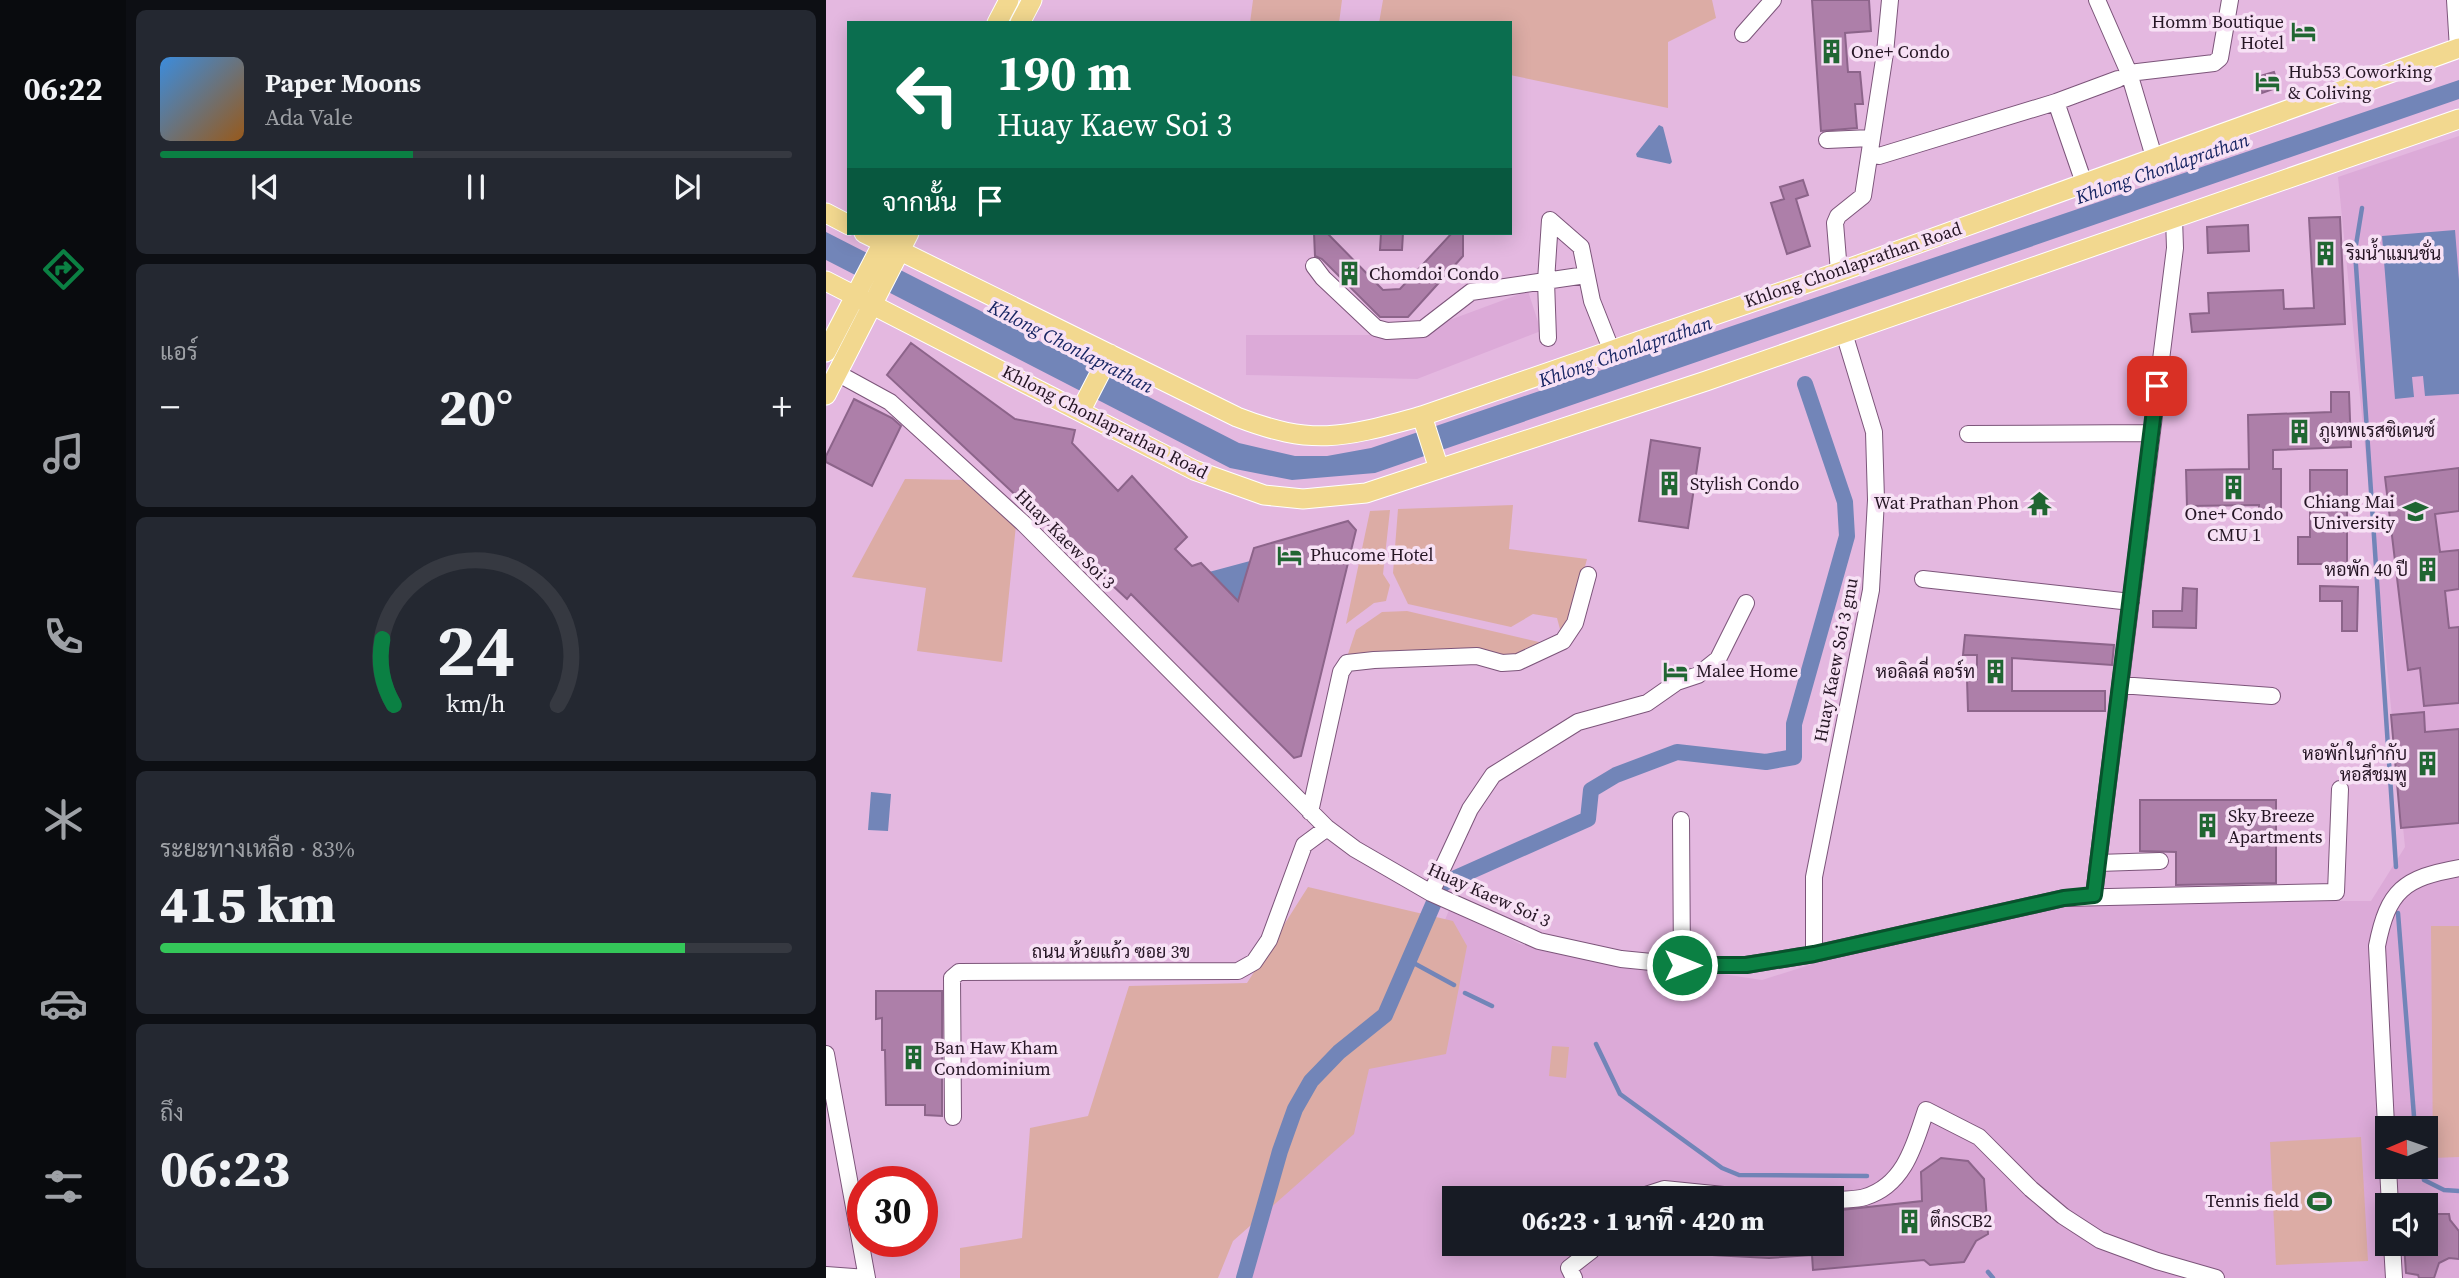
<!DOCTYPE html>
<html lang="th">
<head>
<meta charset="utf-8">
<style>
	:root { --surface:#171b24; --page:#242831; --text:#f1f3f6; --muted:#9ea1a6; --line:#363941; --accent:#0b8043 }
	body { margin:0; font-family:"Source Serif 4",Sarabun,serif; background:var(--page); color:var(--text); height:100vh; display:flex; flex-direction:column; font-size:26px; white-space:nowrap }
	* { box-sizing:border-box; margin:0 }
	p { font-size:23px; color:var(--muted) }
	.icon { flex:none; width:38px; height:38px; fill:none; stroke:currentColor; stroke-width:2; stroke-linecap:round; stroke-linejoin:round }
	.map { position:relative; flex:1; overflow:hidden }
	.drawer { display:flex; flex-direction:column; gap:10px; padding:10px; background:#0d0f14; width:700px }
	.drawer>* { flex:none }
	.guide { position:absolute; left:21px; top:21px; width:665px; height:214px; border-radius:0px; box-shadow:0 4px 18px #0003; background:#0b6e4f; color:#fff; overflow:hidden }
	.needle { width:46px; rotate:268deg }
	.fabs { position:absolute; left:1549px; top:1116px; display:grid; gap:14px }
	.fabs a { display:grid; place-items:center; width:63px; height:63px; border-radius:0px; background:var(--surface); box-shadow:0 4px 18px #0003; font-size:35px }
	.speed { position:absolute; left:21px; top:1166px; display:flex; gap:14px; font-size:35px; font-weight:700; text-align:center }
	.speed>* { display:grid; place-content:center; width:91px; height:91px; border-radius:50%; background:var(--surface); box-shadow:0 4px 18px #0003; line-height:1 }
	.speed .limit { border:10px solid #d22; background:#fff; color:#111 }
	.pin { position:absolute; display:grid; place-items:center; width:60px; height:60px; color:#fff; margin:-30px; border-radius:14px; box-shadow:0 4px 10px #0006 }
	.me { position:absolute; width:77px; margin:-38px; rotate:90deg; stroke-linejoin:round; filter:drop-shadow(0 0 5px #0008) }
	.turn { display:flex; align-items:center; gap:24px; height:147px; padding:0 35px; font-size:32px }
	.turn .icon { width:91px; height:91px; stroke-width:2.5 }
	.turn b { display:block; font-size:49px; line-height:60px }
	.then { display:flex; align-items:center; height:66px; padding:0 35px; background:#0003; gap:14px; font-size:26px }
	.big { font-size:52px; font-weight:800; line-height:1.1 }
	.drawer .tile { flex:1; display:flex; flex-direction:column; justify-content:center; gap:10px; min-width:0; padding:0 24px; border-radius:10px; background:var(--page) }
	.drawer .dial { align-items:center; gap:0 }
	.dial svg { height:182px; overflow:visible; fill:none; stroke:var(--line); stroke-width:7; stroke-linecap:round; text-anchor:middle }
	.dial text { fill:var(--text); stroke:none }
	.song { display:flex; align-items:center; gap:21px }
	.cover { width:84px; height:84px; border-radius:10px; background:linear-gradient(135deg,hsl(210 70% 55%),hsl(30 70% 35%)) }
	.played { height:7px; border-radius:4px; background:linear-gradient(90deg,var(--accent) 40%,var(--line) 40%) }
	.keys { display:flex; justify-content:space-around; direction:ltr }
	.heat { display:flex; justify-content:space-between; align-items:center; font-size:38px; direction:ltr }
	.charge { height:10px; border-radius:5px; background:linear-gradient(90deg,#34c759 83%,var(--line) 0) }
	.trip { position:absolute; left:616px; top:1186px; width:402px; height:70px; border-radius:0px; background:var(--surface); box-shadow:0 4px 18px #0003; font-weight:800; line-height:70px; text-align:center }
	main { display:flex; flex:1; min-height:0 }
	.tab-bar { display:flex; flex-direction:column; width:126px; justify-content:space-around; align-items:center; background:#090b0e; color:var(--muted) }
	.tab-bar .icon { width:49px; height:49px }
	.tab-bar .selected { color:var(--accent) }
	.tab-bar b { font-size:32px; color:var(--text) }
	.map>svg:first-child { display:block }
	.built { fill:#dcaad8; fill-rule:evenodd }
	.green { fill:#dcaca5 }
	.water { fill:#7285b8 }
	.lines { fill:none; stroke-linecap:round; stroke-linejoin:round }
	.stream { stroke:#7285b8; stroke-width:4.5 }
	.canal { stroke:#7285b8; stroke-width:16 }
	.building { fill:#ad7fa9; stroke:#8c648a; stroke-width:2 }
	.minor-casing { stroke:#7c557a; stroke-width:18 }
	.major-casing { stroke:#fff; stroke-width:21 }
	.minor { stroke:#fff; stroke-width:16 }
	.major { stroke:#f2d88f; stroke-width:19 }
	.route-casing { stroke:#07532c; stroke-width:18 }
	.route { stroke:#0b8043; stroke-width:12 }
	.labels { text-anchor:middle; stroke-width:7; stroke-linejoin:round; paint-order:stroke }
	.poi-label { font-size:18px; fill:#251524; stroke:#f7e1f5; text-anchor:start }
	.street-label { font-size:18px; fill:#251524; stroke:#f7e1f5 }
	.water-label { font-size:19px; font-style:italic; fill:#172563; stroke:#f7e1f5 }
</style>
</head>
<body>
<main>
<nav class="tab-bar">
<b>06:22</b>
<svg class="icon selected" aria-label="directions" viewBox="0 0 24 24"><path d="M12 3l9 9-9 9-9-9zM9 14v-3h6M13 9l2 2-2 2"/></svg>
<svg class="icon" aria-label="music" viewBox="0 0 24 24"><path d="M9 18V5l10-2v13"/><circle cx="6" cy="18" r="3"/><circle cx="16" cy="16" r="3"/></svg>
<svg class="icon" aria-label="phone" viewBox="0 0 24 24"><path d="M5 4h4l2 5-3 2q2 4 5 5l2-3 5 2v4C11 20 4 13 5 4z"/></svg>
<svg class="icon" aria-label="climate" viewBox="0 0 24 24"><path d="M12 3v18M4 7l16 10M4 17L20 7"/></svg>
<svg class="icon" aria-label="car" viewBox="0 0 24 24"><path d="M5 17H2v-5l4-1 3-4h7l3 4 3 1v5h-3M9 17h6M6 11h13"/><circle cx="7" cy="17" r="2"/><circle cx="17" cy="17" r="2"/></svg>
<svg class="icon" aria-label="filters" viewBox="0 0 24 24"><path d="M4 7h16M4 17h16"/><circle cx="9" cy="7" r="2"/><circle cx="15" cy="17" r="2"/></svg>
</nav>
<section class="drawer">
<div class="tile">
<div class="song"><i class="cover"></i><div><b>Paper Moons</b><p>Ada Vale</p></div></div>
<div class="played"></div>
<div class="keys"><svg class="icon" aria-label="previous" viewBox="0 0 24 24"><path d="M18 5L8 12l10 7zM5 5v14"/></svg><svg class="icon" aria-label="pause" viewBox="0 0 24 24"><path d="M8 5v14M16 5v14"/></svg><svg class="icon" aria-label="next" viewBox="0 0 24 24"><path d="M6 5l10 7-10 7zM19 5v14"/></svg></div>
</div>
<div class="tile"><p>แอร์</p>
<div class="heat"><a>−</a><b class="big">20°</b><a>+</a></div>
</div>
<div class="tile dial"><svg viewBox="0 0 100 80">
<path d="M14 69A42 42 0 1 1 86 69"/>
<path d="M14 69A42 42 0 0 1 9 40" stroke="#0b8043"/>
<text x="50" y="56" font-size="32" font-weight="700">24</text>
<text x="50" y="72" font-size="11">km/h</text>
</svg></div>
<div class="tile"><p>ระยะทางเหลือ · 83%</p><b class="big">415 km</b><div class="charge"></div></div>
<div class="tile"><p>ถึง</p><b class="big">06:23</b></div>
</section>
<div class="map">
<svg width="1633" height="1278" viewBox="0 0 1633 1278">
	<rect width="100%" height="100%" fill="#e4b8e0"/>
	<path class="built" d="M 1633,136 L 1633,1278 L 419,1278 L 438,1190 L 574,1025 L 624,908 L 694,944 L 936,980 L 1047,945 L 1263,901 L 1545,901 L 1579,847 L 1512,177 ZM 1561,1129 L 1600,1129 L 1600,1167 L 1561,1167 ZM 628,1199 L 1006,1199 L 1006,1244 L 628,1244 ZM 1561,1206 L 1600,1206 L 1600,1244 L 1561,1244 Z
		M 702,291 L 715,331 L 591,379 L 420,375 L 420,335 L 583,335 Z"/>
	<path class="green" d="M 427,0 L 516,0 L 513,23 L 424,23 Z
		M 557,0 L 886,0 L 890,18 L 842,42 L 842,108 L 684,75 L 684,23 L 553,23 Z
		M 79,479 L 143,480 L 190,525 L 176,662 L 91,651 L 100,588 L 26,577 Z
		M 687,505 L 683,549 L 761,559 L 744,622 L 735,633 L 731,618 L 707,614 L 685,627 L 582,604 L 567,573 L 572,509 Z
		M 564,510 L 557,574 L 564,585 L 560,601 L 548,603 L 520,624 L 544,511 Z
		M 581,611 L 717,643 L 679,659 L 650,648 L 521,657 L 530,630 L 556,612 Z
		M 482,887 L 627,921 L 641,946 L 620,1054 L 543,1069 L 528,1134 L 407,1241 L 392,1278 L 134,1278 L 134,1248 L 196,1238 L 204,1128 L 262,1116 L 303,986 L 421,983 Z
		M 1605,926 L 1633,926 L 1633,1157 L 1607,1158 Z
		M 726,1046 L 743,1047 L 740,1078 L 723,1076 Z
		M 1535,1137 L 1542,1261 L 1450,1265 L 1444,1142 Z"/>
	<path class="water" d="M 1633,80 L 1633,99 L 549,473 L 466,480 L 404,468 L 0,260 L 0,232 L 413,443 L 469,456 L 501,456 L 545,448 Z
		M 833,125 L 837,127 L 846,162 L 844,164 L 811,157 L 810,154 Z
		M 1629,230 L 1633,280 L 1633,394 L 1599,396 L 1597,376 L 1586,377 L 1588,397 L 1569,399 L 1556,236 Z
		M 424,561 L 412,601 L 383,572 Z
		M 45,792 L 65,794 L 62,831 L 42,830 Z"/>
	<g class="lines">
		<path class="stream" d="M 1536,208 L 1529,251 L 1570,867
			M 1572,913 L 1589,1129
			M 584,961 L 628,985
			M 639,993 L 666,1006
			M 770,1044 L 794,1094 L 896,1168 L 913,1175 L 1041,1176
			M 1595,1167 L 1598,1180 L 1618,1190 L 1633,1191
			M 1162,1272 L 1167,1278"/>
		<path class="canal" d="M 418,1278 L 454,1151 L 469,1109 L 485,1081 L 513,1052 L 559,1015 L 616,884 L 762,819 L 765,790 L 790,775 L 851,752 L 940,762 L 968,757 L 968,724 L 1021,536 L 1019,502 L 979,384"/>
	</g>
	<path class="building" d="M 986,0 L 1043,0 L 1045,31 L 1019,33 L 1022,72 L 1034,72 L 1037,104 L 1029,104 L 1031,128 L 995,131 Z
		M 1448,72 L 1453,87 L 1436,93 L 1431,77 Z
		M 977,180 L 982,195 L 970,199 L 984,246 L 961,254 L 945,203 L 958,199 L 954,187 Z
		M 1514,217 L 1519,324 L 1366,332 L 1364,314 L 1383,313 L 1382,293 L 1457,290 L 1458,309 L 1488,308 L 1483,218 Z
		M 1422,225 L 1423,251 L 1382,253 L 1381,227 Z
		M 488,233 L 501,233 L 557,290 L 574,289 L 626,233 L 637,233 L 637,256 L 582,317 L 554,317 L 496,259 L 489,256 Z
		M 555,233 L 577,233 L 576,250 L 554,250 Z
		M 85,343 L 189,419 L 249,430 L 246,443 L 292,491 L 306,476 L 361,537 L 349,549 L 366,566 L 375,563 L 412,601 L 428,548 L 522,521 L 530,530 L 475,756 L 468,758 L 305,594 L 301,599 L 61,375 Z
		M 1505,392 L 1523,392 L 1525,447 L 1447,450 L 1447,469 L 1455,469 L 1455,516 L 1433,516 L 1433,505 L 1361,506 L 1360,470 L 1423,469 L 1422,415 L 1505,412 Z
		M 28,399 L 66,418 L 75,426 L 46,486 L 0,462 L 0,456 Z
		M 825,440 L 874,448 L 862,528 L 813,521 Z
		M 1633,468 L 1633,511 L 1609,514 L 1614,552 L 1633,550 L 1633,589 L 1619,591 L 1623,628 L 1633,627 L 1633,703 L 1598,706 L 1594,668 L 1582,670 L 1559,477 Z
		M 1484,470 L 1521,470 L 1521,564 L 1472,564 L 1472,537 L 1484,537 Z
		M 1494,586 L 1532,587 L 1531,631 L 1516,631 L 1516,601 L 1494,601 Z
		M 1357,588 L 1371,589 L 1370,628 L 1327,627 L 1327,611 L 1356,611 Z
		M 1139,635 L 1288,645 L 1286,665 L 1186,658 L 1186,691 L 1279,691 L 1279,711 L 1142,711 L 1141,679 L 1151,679 L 1151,655 L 1137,655 Z
		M 1598,712 L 1599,732 L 1633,729 L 1633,823 L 1575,828 L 1565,715 Z
		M 1314,800 L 1450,800 L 1450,883 L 1350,885 L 1350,852 L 1314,851 Z
		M 50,991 L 116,991 L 116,1116 L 99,1115 L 99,1105 L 60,1105 L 59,1050 L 56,1050 L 56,1018 L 50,1019 Z
		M 1115,1158 L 1142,1161 L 1158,1179 L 1162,1234 L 1150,1241 L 1138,1262 L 1104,1265 L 1098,1260 L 987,1270 L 986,1255 L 943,1258 L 868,1254 L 868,1244 L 1006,1244 L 1006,1211 L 1096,1201 L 1095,1172 Z
		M 1607,1214 L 1623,1214 L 1624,1220 L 1633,1231 L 1633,1259 L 1623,1258 L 1613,1263 L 1608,1278 L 1593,1278 L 1592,1275 L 1580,1273 L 1578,1244 L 1600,1244 L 1600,1225 Z"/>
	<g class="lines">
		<defs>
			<path id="minor" d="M 1271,0 L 1303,73 L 1328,157
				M 1629,0 L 1632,49
				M 917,34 L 947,0
				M 1303,73 L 1388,63 L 1394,58 L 1404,0
				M 1230,102 L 1258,183
				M 1001,140 L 1045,138
				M 1053,156 L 1230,102 L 1292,79
				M 488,266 L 497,278 L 550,328 L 561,331 L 597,329 L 645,292 L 760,275
				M 1013,272 L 1009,223 L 1012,216 L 1037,196 L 1059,53 L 1064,0
				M 722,338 L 720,281 L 724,220 L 755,247 L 766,301 L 785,349
				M 11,373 L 64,402 L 198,524 L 501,828 L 529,849 L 605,893 L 713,941 L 795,959 L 856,965 L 920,965 L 988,954 L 1238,898 L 1510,892 L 1514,789
				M 1142,434 L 1326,433
				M 1097,579 L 1305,602
				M 1294,685 L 1446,696
				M 484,812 L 515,672 L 521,663 L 548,660 L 651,656 L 676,663 L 692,662 L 737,641 L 749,623 L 762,575
				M 855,820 L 856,965
				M 1272,863 L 1334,861
				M 605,893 L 644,809 L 667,775 L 752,722 L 821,703 L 851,682 L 872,675 L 892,659 L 920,603
				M 1268,895 L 1349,248 L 1348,218
				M 988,954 L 988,877 L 1045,590 L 1050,500 L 1048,432 L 1018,333
				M 0,1054 L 41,1278 L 0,1275
				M 127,1117 L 126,978 L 133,972 L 412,971 L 428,962 L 443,940 L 478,845 L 501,828
				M 1561,1145 L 1551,946 C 1562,890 1578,878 1633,868
				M 1562,1167 L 1564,1206
				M 807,1199 L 838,1189 L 937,1199
				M 1006,1201 C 1017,1199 1029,1200 1039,1197 C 1079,1185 1089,1143 1100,1110 L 1153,1137 L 1205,1189 L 1237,1216 L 1274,1240 L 1331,1261 L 1390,1278
				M 1566,1244 L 1568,1278
				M 748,1278 L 743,1268 L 765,1251 L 769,1244"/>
			<path id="major" d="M 171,23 L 183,0
				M 194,23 L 206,0
				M 0,213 L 23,225
				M 38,233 L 411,417 C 488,447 519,437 596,416 L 1013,272 L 1633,48
				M 0,281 L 368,470 L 438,495 L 477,499 L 540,493 L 880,381 L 1633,119
				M 0,352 L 62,233
				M 0,395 L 83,233
				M 255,410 L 284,354
				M 596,416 L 613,469"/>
		</defs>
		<use href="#minor" class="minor-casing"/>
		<use href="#major" class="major-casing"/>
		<use href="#minor" class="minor"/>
		<use href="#major" class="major"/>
	</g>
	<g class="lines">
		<defs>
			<path id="route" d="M 856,965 L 920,965 L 988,954 L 1238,898 L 1268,895 L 1331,386"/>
		</defs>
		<use href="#route" class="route-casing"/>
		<use href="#route" class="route"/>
	</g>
	<defs>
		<symbol id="hotel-bare" viewBox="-9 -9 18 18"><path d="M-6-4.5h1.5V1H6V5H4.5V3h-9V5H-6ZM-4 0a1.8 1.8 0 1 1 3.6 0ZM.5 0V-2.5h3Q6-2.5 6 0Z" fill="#206632" stroke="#f7e1f5" stroke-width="2.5" paint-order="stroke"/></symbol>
		<symbol id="building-bare" viewBox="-9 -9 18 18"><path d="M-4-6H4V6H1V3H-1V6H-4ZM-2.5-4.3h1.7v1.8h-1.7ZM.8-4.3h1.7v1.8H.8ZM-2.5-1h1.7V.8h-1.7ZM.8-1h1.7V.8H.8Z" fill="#206632" stroke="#f7e1f5" stroke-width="2.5" paint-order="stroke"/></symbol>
		<symbol id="temple-bare" viewBox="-9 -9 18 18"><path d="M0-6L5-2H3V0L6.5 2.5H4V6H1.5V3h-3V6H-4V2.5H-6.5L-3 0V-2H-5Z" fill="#206632" stroke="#f7e1f5" stroke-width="2.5" paint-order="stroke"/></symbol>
		<symbol id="university-bare" viewBox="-9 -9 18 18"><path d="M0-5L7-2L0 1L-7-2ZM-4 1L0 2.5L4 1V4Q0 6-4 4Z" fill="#206632" stroke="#f7e1f5" stroke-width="2.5" paint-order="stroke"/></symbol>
		<symbol id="stadium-bare" viewBox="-9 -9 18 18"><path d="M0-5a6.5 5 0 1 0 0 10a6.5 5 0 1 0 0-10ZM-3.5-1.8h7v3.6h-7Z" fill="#206632" stroke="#f7e1f5" stroke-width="2.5" paint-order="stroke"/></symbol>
	</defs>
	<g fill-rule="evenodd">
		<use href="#hotel-bare" x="1460" y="14" width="35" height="35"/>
		<use href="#building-bare" x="988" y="34" width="35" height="35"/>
		<use href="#hotel-bare" x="1424" y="64" width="35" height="35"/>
		<use href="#building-bare" x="1482" y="236" width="35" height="35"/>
		<use href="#building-bare" x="506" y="256" width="35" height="35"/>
		<use href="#building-bare" x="1456" y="414" width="35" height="35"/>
		<use href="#building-bare" x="826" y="466" width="35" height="35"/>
		<use href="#building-bare" x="1390" y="470" width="35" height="35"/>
		<use href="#temple-bare" x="1196" y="486" width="35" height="35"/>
		<use href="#university-bare" x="1572" y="494" width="35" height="35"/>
		<use href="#hotel-bare" x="446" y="538" width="35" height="35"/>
		<use href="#building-bare" x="1584" y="552" width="35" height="35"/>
		<use href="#hotel-bare" x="832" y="654" width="35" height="35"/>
		<use href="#building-bare" x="1152" y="654" width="35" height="35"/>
		<use href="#building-bare" x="1584" y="746" width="35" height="35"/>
		<use href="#building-bare" x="1364" y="808" width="35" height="35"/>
		<use href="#building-bare" x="70" y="1040" width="35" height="35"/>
		<use href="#stadium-bare" x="1476" y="1184" width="35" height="35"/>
		<use href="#building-bare" x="1066" y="1204" width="35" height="35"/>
	</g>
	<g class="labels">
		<g class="poi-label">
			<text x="1458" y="28" text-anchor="end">Homm Boutique<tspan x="1458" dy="21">Hotel</tspan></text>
			<text x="1025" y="58">One+ Condo</text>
			<text x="1462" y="78">Hub53 Coworking<tspan x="1462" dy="21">&amp; Coliving</tspan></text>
			<text x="1520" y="260">ริมน้ำแมนชั่น</text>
			<text x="543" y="280">Chomdoi Condo</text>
			<text x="1493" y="437">ภูเทพเรสซิเดนซ์</text>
			<text x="864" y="490">Stylish Condo</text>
			<text x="1569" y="508" text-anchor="end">Chiang Mai<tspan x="1569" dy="21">University</tspan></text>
			<text x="1193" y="509" text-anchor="end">Wat Prathan Phon</text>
			<text x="1408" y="520" text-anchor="middle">One+ Condo<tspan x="1408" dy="21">CMU 1</tspan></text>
			<text x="484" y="561">Phucome Hotel</text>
			<text x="1582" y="576" text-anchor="end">หอพัก 40 ปี</text>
			<text x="870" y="677">Malee Home</text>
			<text x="1149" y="678" text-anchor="end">หอลิลลี่ คอร์ท</text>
			<text x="1581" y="760" text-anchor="end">หอพักในกำกับ<tspan x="1581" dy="21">หอสีชมพู</tspan></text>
			<text x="1402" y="822">Sky Breeze<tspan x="1402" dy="21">Apartments</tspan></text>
			<text x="108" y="1054">Ban Haw Kham<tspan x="108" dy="21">Condominium</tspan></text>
			<text x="1473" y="1207" text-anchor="end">Tennis field</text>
			<text x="1104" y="1227">ตึกSCB2</text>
		</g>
		<g class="street-label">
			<text transform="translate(1027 265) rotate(-19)" y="6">Khlong Chonlaprathan Road</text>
			<text transform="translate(279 422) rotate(27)" y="6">Khlong Chonlaprathan Road</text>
			<text transform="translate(239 539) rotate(45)" y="6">Huay Kaew Soi 3</text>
			<text transform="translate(1010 660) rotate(-79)" y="6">Huay Kaew Soi 3 gnu</text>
			<text transform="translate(663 895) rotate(24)" y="6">Huay Kaew Soi 3</text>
			<text x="285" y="958">ถนน ห้วยแก้ว ซอย 3ข</text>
		</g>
		<g class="water-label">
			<text transform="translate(1336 168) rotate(-19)" y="7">Khlong Chonlaprathan</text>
			<text transform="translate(245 346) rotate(27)" y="7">Khlong Chonlaprathan</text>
			<text transform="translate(799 351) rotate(-19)" y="7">Khlong Chonlaprathan</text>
		</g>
	</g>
</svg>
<div class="fabs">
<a><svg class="needle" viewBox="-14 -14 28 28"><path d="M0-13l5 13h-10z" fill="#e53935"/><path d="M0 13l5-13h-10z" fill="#9ea1a6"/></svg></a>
<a><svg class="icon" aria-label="sound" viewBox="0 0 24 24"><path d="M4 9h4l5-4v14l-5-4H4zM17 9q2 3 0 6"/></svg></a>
</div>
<div class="speed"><div class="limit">30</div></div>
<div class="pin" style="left:1331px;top:386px;background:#d93025"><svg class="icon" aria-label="arrive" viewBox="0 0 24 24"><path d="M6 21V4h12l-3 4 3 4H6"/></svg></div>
<svg class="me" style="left:856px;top:965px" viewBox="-20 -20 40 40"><circle r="17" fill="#0b8043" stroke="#fff" stroke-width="3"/><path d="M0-11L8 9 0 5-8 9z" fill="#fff"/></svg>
<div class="trip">06:23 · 1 นาที · 420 m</div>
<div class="guide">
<div class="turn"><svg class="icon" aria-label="left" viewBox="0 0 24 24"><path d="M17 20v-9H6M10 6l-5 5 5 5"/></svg><div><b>190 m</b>Huay Kaew Soi 3</div></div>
<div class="then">จากนั้น<svg class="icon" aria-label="arrive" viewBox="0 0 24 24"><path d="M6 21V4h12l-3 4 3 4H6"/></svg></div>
</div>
</div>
</main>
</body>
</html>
